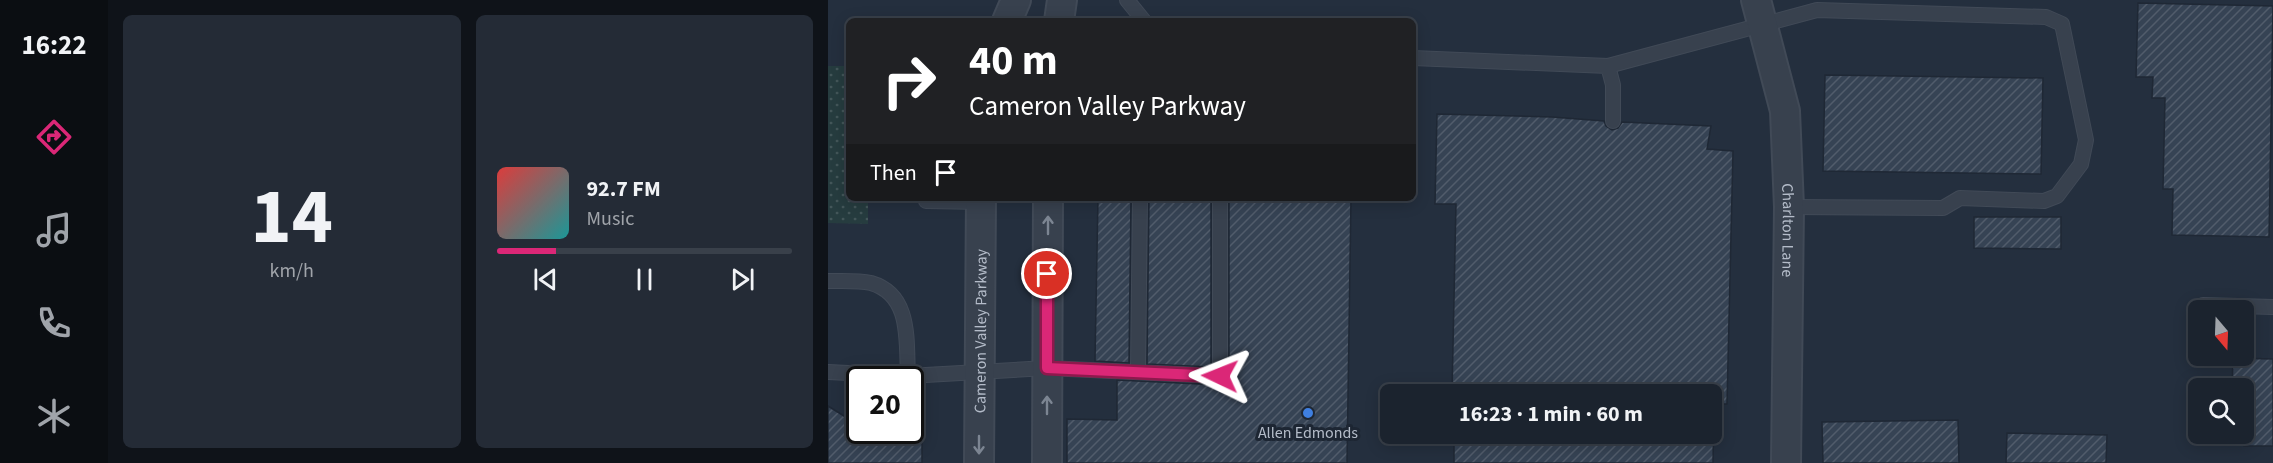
<!DOCTYPE html>
<html lang="en">
<head>
<meta charset="utf-8">
<style>
	:root { --surface:#1b232e; --page:#242b36; --text:#f1f3f6; --muted:#a0a4aa; --line:#39404a; --accent:#db2777 }
	body { margin:0; font-family:"Source Sans 3",sans-serif; background:var(--page); color:var(--text); height:100vh; display:flex; flex-direction:column; font-size:22px; white-space:nowrap }
	* { box-sizing:border-box; margin:0 }
	p { font-size:20px; color:var(--muted) }
	.icon { flex:none; width:33px; height:33px; fill:none; stroke:currentColor; stroke-width:2; stroke-linecap:round; stroke-linejoin:round }
	.map { position:relative; flex:1; overflow:hidden }
	.details { display:flex; flex-direction:column; gap:15px; padding:15px; background:#0f1319; width:720px }
	.details>* { flex:none }
	.top-card { position:absolute; left:18px; top:18px; width:570px; height:183px; border-radius:9px; box-shadow:0 3px 15px #0003,0 0 0 2px var(--line); background:#202124; color:#fff; overflow:hidden }
	.needle { width:39px; rotate:161deg }
	.buttons { position:absolute; left:1360px; top:300px; display:grid; gap:12px }
	.buttons a { display:grid; place-items:center; width:66px; height:66px; border-radius:9px; background:var(--surface); box-shadow:0 3px 15px #0003,0 0 0 2px var(--line); font-size:30px }
	.speed { position:absolute; left:18px; top:366px; display:flex; gap:12px; font-size:30px; font-weight:700; text-align:center }
	.speed>* { display:grid; place-content:center; width:78px; height:78px; border-radius:50%; background:var(--surface); box-shadow:0 3px 15px #0003,0 0 0 2px var(--line); line-height:1 }
	.speed .limit { border:3px solid #111; border-radius:9px; background:#fff; color:#111 }
	.pin { position:absolute; display:grid; place-items:center; width:51px; height:51px; color:#fff; margin:-26px; border:3px solid #fff; border-radius:50%; box-shadow:0 2px 6px #0007 }
	.me { position:absolute; width:66px; margin:-33px; rotate:272deg; stroke-linejoin:round; filter:drop-shadow(0 0 4px #0008) }
	.turn { display:flex; align-items:center; gap:21px; height:126px; padding:0 24px; font-size:27px }
	.turn .icon { width:78px; height:78px; stroke-width:2.5 }
	.turn b { display:block; font-size:42px; line-height:51px }
	.then { display:flex; align-items:center; height:57px; padding:0 24px; background:#0003; gap:12px; font-size:22px }
	.details .widget { flex:1; display:flex; flex-direction:column; justify-content:center; gap:9px; min-width:0; padding:0 21px; border-radius:9px; background:var(--page) }
	.details .dial { align-items:center; gap:0 }
	.dial b { font-size:78px; line-height:1 }
	.song { display:flex; align-items:center; gap:18px }
	.cover { width:72px; height:72px; border-radius:9px; background:linear-gradient(135deg,hsl(0 70% 55%),hsl(180 70% 35%)) }
	.played { height:6px; border-radius:3px; background:linear-gradient(90deg,var(--accent) 20%,var(--line) 20%) }
	.keys { display:flex; justify-content:space-around; direction:ltr }
	.details .tiles { flex:1; display:grid; gap:15px; grid-template-columns:repeat(2,1fr) }
	.trip { position:absolute; left:552px; top:384px; width:342px; height:60px; border-radius:9px; background:var(--surface); box-shadow:0 3px 15px #0003,0 0 0 2px var(--line); font-weight:700; line-height:60px; text-align:center }
	main { display:flex; flex:1; min-height:0 }
	.tab-bar { display:flex; flex-direction:column; width:108px; justify-content:space-around; align-items:center; background:#0b0e12; color:var(--muted) }
	.tab-bar .icon { width:42px; height:42px }
	.tab-bar .on { color:var(--accent) }
	.tab-bar b { font-size:27px; color:var(--text) }
	.map>svg:first-child { display:block }
	.park { fill:url(#park-dots) }
	.building { fill:url(#building-hatch); stroke:#1f2835; stroke-width:1.5 }
	.lines { fill:none; stroke-linecap:round; stroke-linejoin:round }
	.service-casing { stroke:#414a57; stroke-width:16 }
	.minor-casing { stroke:#414a57; stroke-width:32 }
	.service { stroke:#38414e; stroke-width:14 }
	.minor { stroke:#38414e; stroke-width:28 }
	.oneway { stroke:#7c8592 }
	.route-casing { stroke:#8e194d; stroke-width:15 }
	.route { stroke:#db2777; stroke-width:10 }
	.shop-dot { fill:#3f7fe0; stroke:#1d2633; stroke-width:2 }
	.labels { text-anchor:middle; stroke-width:6; stroke-linejoin:round; paint-order:stroke }
	.street-label { font-size:16px; fill:#b4bcc9; stroke:#1d2633 }
	.poi-label { font-size:16px; fill:#b4bcc9; stroke:#1d2633 }
</style>
</head>
<body>
<main>
<nav class="tab-bar">
<b>16:22</b>
<svg class="icon on" aria-label="directions" viewBox="0 0 24 24"><path d="M12 3l9 9-9 9-9-9zM9 14v-3h6M13 9l2 2-2 2"/></svg>
<svg class="icon" aria-label="music" viewBox="0 0 24 24"><path d="M9 18V5l10-2v13"/><circle cx="6" cy="18" r="3"/><circle cx="16" cy="16" r="3"/></svg>
<svg class="icon" aria-label="phone" viewBox="0 0 24 24"><path d="M5 4h4l2 5-3 2q2 4 5 5l2-3 5 2v4C11 20 4 13 5 4z"/></svg>
<svg class="icon" aria-label="climate" viewBox="0 0 24 24"><path d="M12 3v18M4 7l16 10M4 17L20 7"/></svg>
</nav>
<section class="details">
<div class="tiles">
<div class="widget dial"><b>14</b><p>km/h</p></div>
<div class="widget">
<div class="song"><i class="cover"></i><div><b>92.7 FM</b><p>Music</p></div></div>
<div class="played"></div>
<div class="keys"><svg class="icon" aria-label="previous" viewBox="0 0 24 24"><path d="M18 5L8 12l10 7zM5 5v14"/></svg><svg class="icon" aria-label="pause" viewBox="0 0 24 24"><path d="M8 5v14M16 5v14"/></svg><svg class="icon" aria-label="next" viewBox="0 0 24 24"><path d="M6 5l10 7-10 7zM19 5v14"/></svg></div>
</div>
</div>
</section>
<div class="map">
<svg width="1445" height="463" viewBox="0 0 1445 463">
	<defs>
		<pattern id="park-dots" width="8" height="8" patternUnits="userSpaceOnUse" patternTransform="scale(1.5)"><rect width="8" height="8" fill="#263c3f"/><path d="M2 2h.1M6 6h.1" fill="none" stroke="#435659" stroke-width="1.8" stroke-linecap="round"/></pattern>
		<pattern id="building-hatch" width="6" height="6" patternUnits="userSpaceOnUse" patternTransform="scale(1.5)"><rect width="6" height="6" fill="#364354"/><path d="M-1 1l2-2M0 6l6-6M5 7l2-2" fill="none" stroke="#515c6b"/></pattern>
	</defs>
	<rect width="100%" height="100%" fill="#242f3e"/>
	<path class="park" d="M 0,66 L 21,66 L 21,198 L 40,198 L 40,224 L 0,223 Z"/>
	<path class="building" d="M 1310,3 L 1445,6 L 1441,237 L 1344,235 L 1345,189 L 1335,189 L 1337,98 L 1324,98 L 1325,77 L 1308,77 Z
		M 997,75 L 1215,78 L 1213,174 L 995,171 Z
		M 609,114 L 724,117 L 776,121 L 778,126 L 784,130 L 790,128 L 794,122 L 883,126 L 879,149 L 905,151 L 899,404 L 886,404 L 885,463 L 626,463 L 626,437 L 623,437 L 623,434 L 884,434 L 884,394 L 624,394 L 628,204 L 607,204 Z
		M 270,198 L 303,198 L 301,363 L 267,361 Z
		M 321,198 L 383,198 L 383,367 L 319,364 Z
		M 401,198 L 523,198 L 519,463 L 239,463 L 239,419 L 289,420 L 289,380 L 392,385 L 399,381 L 401,376 Z
		M 1146,217 L 1233,217 L 1233,249 L 1146,248 Z
		M 1405,358 L 1445,359 L 1445,446 L 1416,446 L 1416,388 L 1404,388 Z
		M 0,406 L 32,426 L 32,430 L 94,430 L 94,463 L 0,463 Z
		M 1130,420 L 1131,463 L 995,463 L 994,422 Z
		M 1179,433 L 1279,435 L 1278,463 L 1178,463 Z"/>
	<g class="lines">
		<defs>
			<path id="service" d="M 299,0 L 316,21
				M 585,58 L 780,66 L 989,10 L 1218,17 L 1234,24 L 1258,140 L 1253,164 L 1229,196 L 1216,201 L 1132,198 L 1115,208 L 961,207
				M 780,66 L 785,85 L 785,121
				M 98,198 L 98,201 L 153,202
				M 0,281 C 13,281 30,280 43,283 C 84,295 78,341 80,376
				M 1375,305 L 1445,307
				M 0,372 L 80,376 L 219,368 L 392,376 L 392,198
				M 310,372 L 312,198"/>
			<g id="minor">
				<path id="s1" d="M 928,0 L 957,111 L 961,207 L 958,463"/>
				<path d="M 179,21 L 188,0"/>
				<path d="M 231,21 L 234,0"/>
				<path id="s2" d="M 151,463 L 153,198"/>
				<path d="M 219,463 L 220,198"/>
			</g>
		</defs>
		<use href="#service" class="service-casing"/>
		<use href="#minor" class="minor-casing"/>
		<use href="#service" class="service"/>
		<use href="#minor" class="minor"/>
	</g>
	<defs><path id="oneway-shaft" d="M-6 0H5M1.5-3L5.5 0L1.5 3" fill="none" stroke-width="1.6" stroke-linecap="round" stroke-linejoin="round" transform="scale(1.5)"/></defs>
	<g class="oneway">
		<use href="#oneway-shaft" transform="translate(220 225) rotate(-90)"/>
		<use href="#oneway-shaft" transform="translate(219 405) rotate(-90)"/>
		<use href="#oneway-shaft" transform="translate(151 445) rotate(90)"/>
	</g>
	<g class="lines">
		<defs>
			<path id="route" d="M 219,274 L 219,368 L 392,376"/>
		</defs>
		<use href="#route" class="route-casing"/>
		<use href="#route" class="route"/>
	</g>
	<circle class="shop-dot" cx="480" cy="413" r="6"/>
	<g class="labels">
		<g class="street-label">
			<text dy="6" stroke="none"><textPath href="#s1" startOffset="234">Charlton Lane</textPath></text>
			<text dy="6" stroke="none"><textPath href="#s2" startOffset="132">Cameron Valley Parkway</textPath></text>
		</g>
		<g class="poi-label">
			<text x="480" y="438">Allen Edmonds</text>
		</g>
	</g>
</svg>
<div class="buttons">
<a><svg class="needle" viewBox="-14 -14 28 28"><path d="M0-13l5 13h-10z" fill="#e53935"/><path d="M0 13l5-13h-10z" fill="#a0a4aa"/></svg></a>
<a><svg class="icon" aria-label="search" viewBox="0 0 24 24"><circle cx="10" cy="10" r="6"/><path d="M15 15l6 6"/></svg></a>
</div>
<div class="speed"><div class="limit">20</div></div>
<div class="pin" style="left:219px;top:274px;background:#d93025"><svg class="icon" aria-label="arrive" viewBox="0 0 24 24"><path d="M6 21V4h12l-3 4 3 4H6"/></svg></div>
<svg class="me" style="left:392px;top:376px" viewBox="-20 -20 40 40"><path d="M0-17L14 15 0 8-14 15z" fill="#db2777" stroke="#fff" stroke-width="4"/></svg>
<div class="trip">16:23 · 1 min · 60 m</div>
<div class="top-card">
<div class="turn"><svg class="icon" aria-label="right" viewBox="0 0 24 24"><path d="M7 20v-9h11M14 6l5 5-5 5"/></svg><div><b>40 m</b>Cameron Valley Parkway</div></div>
<div class="then">Then<svg class="icon" aria-label="arrive" viewBox="0 0 24 24"><path d="M6 21V4h12l-3 4 3 4H6"/></svg></div>
</div>
</div>
</main>
</body>
</html>
